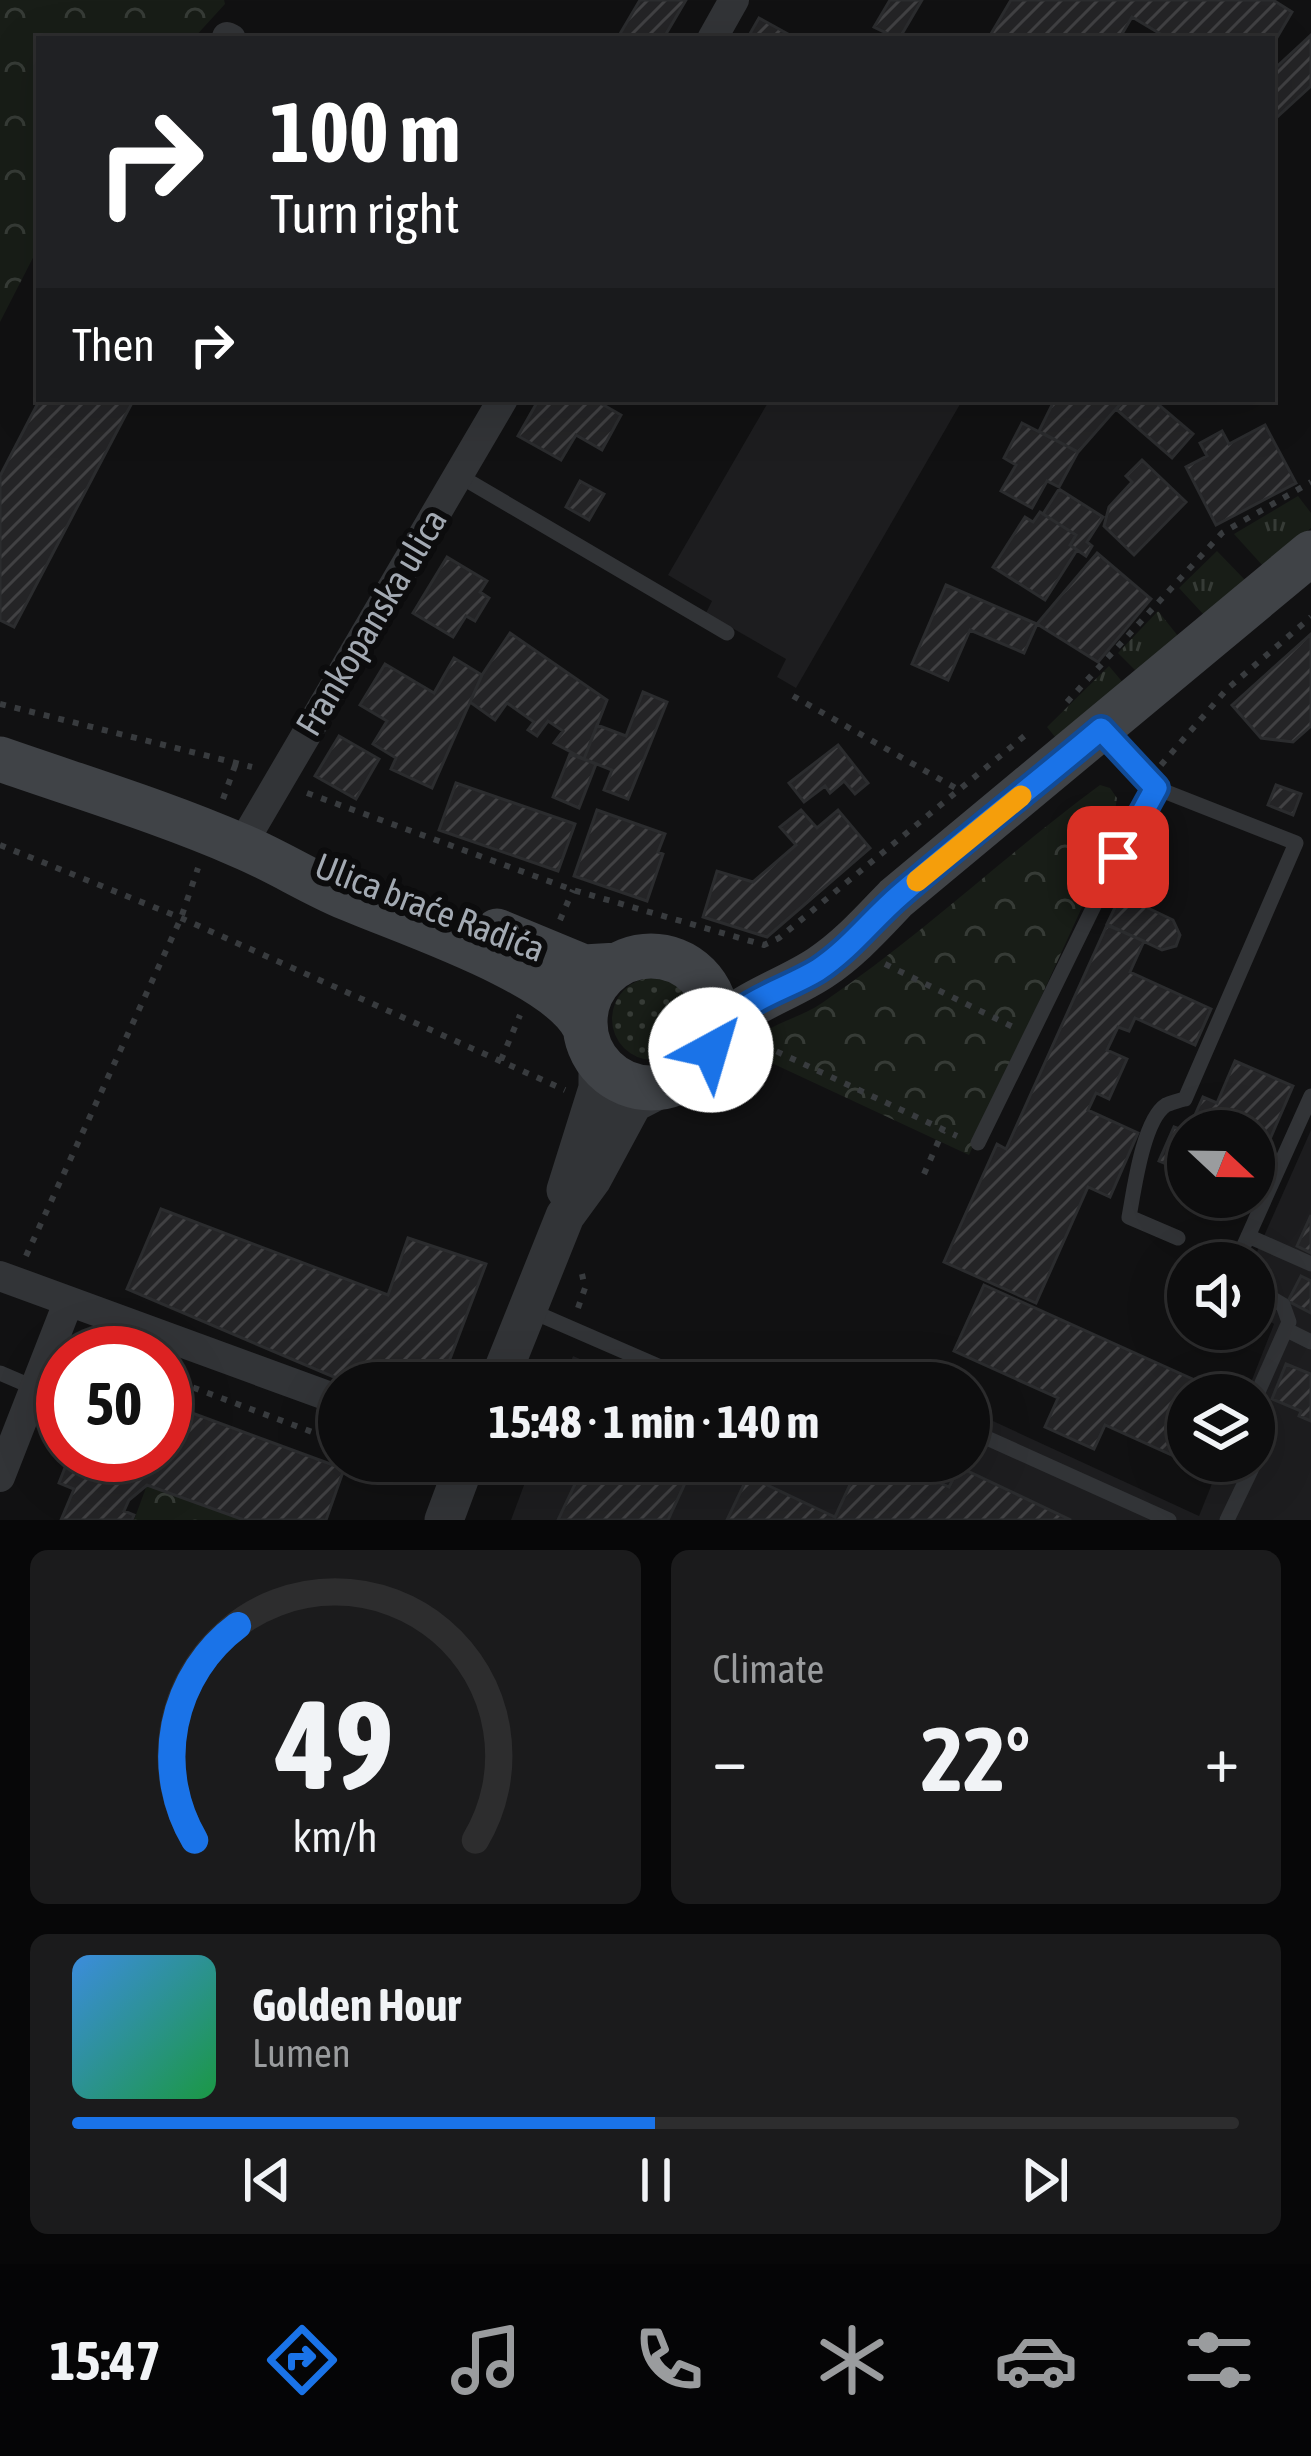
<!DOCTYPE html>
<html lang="en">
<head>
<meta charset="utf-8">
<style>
	:root { --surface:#0d0d0e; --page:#1b1b1c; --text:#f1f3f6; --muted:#9a9c9e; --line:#2d2d2e; --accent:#1a73e8 }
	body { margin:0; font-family:"Asap Condensed",sans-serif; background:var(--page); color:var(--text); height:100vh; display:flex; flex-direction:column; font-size:45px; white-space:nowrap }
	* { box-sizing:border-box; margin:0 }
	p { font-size:39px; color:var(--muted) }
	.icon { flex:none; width:66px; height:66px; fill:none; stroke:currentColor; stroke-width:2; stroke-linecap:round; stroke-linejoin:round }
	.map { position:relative; height:1520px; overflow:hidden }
	.details { display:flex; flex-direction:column; gap:30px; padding:30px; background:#070708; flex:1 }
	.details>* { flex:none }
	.hud { position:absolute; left:36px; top:36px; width:1239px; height:366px; border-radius:0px; box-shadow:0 12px 48px #0002,0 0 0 3px var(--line); background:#202124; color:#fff; overflow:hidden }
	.needle { width:78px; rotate:112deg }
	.tools { position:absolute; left:1167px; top:1110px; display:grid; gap:24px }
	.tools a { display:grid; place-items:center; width:108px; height:108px; border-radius:50%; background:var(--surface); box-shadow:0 12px 48px #0002,0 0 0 3px var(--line); font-size:60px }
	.speed { position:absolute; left:36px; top:1326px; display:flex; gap:24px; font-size:60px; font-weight:700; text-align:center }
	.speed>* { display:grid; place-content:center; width:156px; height:156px; border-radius:50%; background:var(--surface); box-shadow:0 12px 48px #0002,0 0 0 3px var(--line); line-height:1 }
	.speed .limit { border:18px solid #d22; background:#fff; color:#111 }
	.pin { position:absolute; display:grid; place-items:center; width:102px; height:102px; color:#fff; margin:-51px; border-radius:24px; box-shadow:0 6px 18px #0006 }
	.me { position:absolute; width:132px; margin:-66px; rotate:39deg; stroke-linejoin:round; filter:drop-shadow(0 0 9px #0008) }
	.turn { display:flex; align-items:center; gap:42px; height:252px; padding:0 36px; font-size:54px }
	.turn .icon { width:156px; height:156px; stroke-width:2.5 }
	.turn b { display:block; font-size:84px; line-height:102px }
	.then { display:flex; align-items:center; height:114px; padding:0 36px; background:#0003; gap:24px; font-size:45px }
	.big { font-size:90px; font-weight:700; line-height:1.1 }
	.details .card { flex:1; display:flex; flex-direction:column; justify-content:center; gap:18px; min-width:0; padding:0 42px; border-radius:18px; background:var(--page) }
	.details .dial { align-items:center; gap:0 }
	.dial svg { height:312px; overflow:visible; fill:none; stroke:var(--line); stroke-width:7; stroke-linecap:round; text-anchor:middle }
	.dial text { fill:var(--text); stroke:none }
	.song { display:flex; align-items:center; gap:36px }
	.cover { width:144px; height:144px; border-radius:18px; background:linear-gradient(135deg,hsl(210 70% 55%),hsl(140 70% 35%)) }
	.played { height:12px; border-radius:6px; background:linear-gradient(90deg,var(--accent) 50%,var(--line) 50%) }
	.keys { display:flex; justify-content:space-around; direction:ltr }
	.heat { display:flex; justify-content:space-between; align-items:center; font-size:66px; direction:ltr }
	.details .tiles { flex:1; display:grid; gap:30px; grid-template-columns:1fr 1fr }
	.card:last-child { grid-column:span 2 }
	.trip { position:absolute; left:318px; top:1362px; width:672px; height:120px; border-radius:60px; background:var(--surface); box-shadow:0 12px 48px #0002,0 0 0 3px var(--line); font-weight:700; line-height:120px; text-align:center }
	.tab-bar { display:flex; height:192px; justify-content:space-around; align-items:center; background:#050506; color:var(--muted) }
	.tab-bar .icon { width:84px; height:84px }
	.tab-bar .selected { color:var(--accent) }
	.tab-bar b { font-size:54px; color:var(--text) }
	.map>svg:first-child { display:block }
	.built { fill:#1d1d1f }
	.grass { fill:url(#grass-tufts) }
	.park { fill:url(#park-crowns) }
	.garden { fill:url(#garden-dots) }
	.building { fill:url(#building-hatch); stroke:#2b2c2e; stroke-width:3 }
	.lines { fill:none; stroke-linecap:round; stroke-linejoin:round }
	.path { stroke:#383b3e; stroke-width:6; stroke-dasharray:6 9; stroke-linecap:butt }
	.service { stroke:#323437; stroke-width:15 }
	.minor { stroke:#323437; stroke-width:30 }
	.tertiary { stroke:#323437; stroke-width:39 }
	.secondary { stroke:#404347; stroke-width:45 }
	.route-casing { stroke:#114b97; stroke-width:30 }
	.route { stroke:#1a73e8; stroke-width:21 }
	.slow { stroke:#f59e0b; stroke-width:21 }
	.labels { text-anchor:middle; stroke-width:12; stroke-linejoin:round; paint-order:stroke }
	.street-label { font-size:36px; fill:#a3aab3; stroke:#0c0c0d }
</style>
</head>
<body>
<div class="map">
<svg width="1311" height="1520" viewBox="0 0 1311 1520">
	<defs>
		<pattern id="grass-tufts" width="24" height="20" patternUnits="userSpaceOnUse" patternTransform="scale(3)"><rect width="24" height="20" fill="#181d17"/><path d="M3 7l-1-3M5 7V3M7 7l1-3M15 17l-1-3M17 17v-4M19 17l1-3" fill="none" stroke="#363b36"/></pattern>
		<pattern id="park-crowns" width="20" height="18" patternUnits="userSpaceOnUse" patternTransform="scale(3)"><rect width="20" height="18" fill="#181d17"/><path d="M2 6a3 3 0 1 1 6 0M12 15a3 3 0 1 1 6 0" fill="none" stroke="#363b36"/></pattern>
		<pattern id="garden-dots" width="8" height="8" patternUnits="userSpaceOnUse" patternTransform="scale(3)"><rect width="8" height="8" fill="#181d17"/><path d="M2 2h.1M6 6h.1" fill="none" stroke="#363b36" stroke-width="1.8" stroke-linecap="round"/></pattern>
		<pattern id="building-hatch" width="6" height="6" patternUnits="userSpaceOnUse" patternTransform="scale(3)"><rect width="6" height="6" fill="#242426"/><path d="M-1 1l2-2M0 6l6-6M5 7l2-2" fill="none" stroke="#414143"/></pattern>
	</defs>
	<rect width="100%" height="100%" fill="#111112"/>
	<path class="built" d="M 770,399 L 963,399 L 796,688 L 777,677 L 786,659 L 706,613 L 712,601 L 668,575 Z
		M 1311,1130 L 1311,1520 L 511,1520 L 533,1461 L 969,1461 L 969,1410 L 1199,1516 L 1221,1461 L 1254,1461 L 1254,1395 L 1246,1395 L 1274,1324 L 1254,1310 L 1252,1263 Z
		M 573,1356 L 636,1383 L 563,1383 Z"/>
	<path class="grass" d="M 1298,496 L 1311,513 L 1311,528 L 1263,566 L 1234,534 Z
		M 1217,551 L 1245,580 L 1205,616 L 1179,588 Z
		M 1158,611 L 1178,636 L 1138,673 L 1118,653 Z
		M 1109,666 L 1125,685 L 1060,743 L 1047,727 Z"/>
	<path class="park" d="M 0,0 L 224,0 L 225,4 L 193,39 L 39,39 L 39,246 L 0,322 Z
		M 1100,785 L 1110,788 L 1117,798 L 1109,848 L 969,1155 L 746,1051 C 763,1023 796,1021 822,1003 C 920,937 1005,855 1100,785 Z
		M 147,1485 L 244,1520 L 134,1520 Z"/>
	<path class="garden" d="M612 1019a41 41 0 1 1 82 0a41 41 0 1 1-82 0Z"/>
	<path class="building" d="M 640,0 L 686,0 L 663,39 L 617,39 Z
		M 890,0 L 922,0 L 899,39 L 874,27 Z
		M 1011,0 L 1273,0 L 1292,12 L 1272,46 L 1272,39 L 1169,39 L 1132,17 L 1119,39 L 988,39 Z
		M 759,18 L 797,39 L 747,39 Z
		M 1311,35 L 1311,86 L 1275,119 L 1272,71 Z
		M 40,399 L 134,399 L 14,627 L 0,620 L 0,476 Z
		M 539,399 L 593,399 L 621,415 L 602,450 L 576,435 L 561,460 L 518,436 Z
		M 1050,399 L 1117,399 L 1122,402 L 1078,452 L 1039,431 L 1054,401 Z
		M 1124,399 L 1152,399 L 1193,434 L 1172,458 L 1116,409 Z
		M 1022,423 L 1078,452 L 1059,487 L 1047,481 L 1032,508 L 1001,491 L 1016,465 L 1004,458 Z
		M 1265,425 L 1296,483 L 1216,525 L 1186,467 L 1207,456 L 1200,443 L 1222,431 L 1229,444 Z
		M 1142,460 L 1186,502 L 1134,555 L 1104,526 L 1109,507 L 1132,482 L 1126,476 Z
		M 580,481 L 604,494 L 589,520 L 566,507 Z
		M 1059,489 L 1103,517 L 1087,542 L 1092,546 L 1086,556 L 1070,545 L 1076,535 L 1043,514 Z
		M 1040,512 L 1076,535 L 1070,545 L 1077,550 L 1045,600 L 993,567 L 1025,517 L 1033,522 Z
		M 1097,553 L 1151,599 L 1098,662 L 1037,624 Z
		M 447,557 L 487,581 L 480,592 L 489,598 L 475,621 L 466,616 L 453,637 L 413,613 Z
		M 946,585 L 1037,624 L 1024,653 L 970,630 L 948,680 L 912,664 Z
		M 510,633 L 607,700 L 584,759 L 554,743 L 563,731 L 548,721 L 537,736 L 528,730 L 534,722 L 507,703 L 495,720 L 470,702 L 482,675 Z
		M 1311,634 L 1311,726 L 1293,742 L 1261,738 L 1232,705 Z
		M 454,658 L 482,675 L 432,788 L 391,769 L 396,758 L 373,744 L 387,721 L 360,705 L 385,664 L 434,693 Z
		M 643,692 L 667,702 L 628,799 L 604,790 L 612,770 L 584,759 L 597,725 L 626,736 Z
		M 339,736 L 379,759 L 356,799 L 315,776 Z
		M 838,745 L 868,783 L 855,794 L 844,781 L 830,793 L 825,786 L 804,802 L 789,783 Z
		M 570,754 L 596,764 L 579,808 L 553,797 Z
		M 456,783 L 575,824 L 558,871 L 439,830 Z
		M 1276,785 L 1301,794 L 1293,815 L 1268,805 Z
		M 597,810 L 665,834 L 658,852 L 663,854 L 647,901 L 574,876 Z
		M 801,810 L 817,828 L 838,810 L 870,848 L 767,937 L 703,917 L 717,871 L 753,882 L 796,845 L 780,827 Z
		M 1121,895 L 1173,920 L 1180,935 L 1176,946 L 1162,950 L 1107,924 Z
		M 1107,925 L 1144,941 L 1130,972 L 1211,1009 L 1195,1045 L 1135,1018 L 1129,1031 L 1118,1027 L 1107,1050 L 1127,1059 L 1109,1099 L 1096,1093 L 1088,1110 L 1138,1133 L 1110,1197 L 1088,1187 L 1036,1303 L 944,1262 L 997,1144 L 1006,1149 Z
		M 1235,1061 L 1293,1086 L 1254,1176 L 1254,1131 L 1188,1131 L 1203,1097 L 1217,1103 Z
		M 1174,1127 L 1188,1132 L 1188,1173 L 1159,1161 Z
		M 161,1209 L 388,1295 L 408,1238 L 486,1264 L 445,1372 L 436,1383 L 348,1383 L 127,1289 Z
		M 1311,1215 L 1311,1253 L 1297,1246 Z
		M 1301,1276 L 1311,1281 L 1311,1313 L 1288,1301 Z
		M 984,1285 L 1228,1395 L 1188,1395 L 1188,1461 L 1198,1461 L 1196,1466 L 1105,1425 L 1094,1449 L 1045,1427 L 1058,1398 L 954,1351 Z
		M 1286,1364 L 1311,1374 L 1311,1421 L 1299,1416 L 1301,1411 L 1272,1399 Z
		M 165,1403 L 344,1469 L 326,1520 L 244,1520 L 147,1485 L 129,1500 L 124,1511 L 134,1515 L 132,1520 L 61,1520 L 74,1489 L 59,1483 L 70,1455 L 165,1455 Z
		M 586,1461 L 647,1461 L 687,1479 L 668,1520 L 558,1520 Z
		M 861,1461 L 893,1461 L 949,1487 L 959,1467 L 1071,1520 L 727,1520 L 748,1476 L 835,1517 Z"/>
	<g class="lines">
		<path class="path" d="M 793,696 L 959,790
			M 1067,702 L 1222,533 L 1311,482
			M 0,704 L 252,767
			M 1161,765 L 1227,689 L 1311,617
			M 307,793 L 573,890 L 764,945 L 779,938 L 1028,733
			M 223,799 L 236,763
			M 0,845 L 181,918 L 565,1090
			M 560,920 L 573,890
			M 885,964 L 1013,1027
			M 763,1045 L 957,1136
			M 501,1060 L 520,1015
			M 696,1098 L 719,1081 L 726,1070
			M 924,1174 L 943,1131
			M 26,1256 L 181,918 L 198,868
			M 578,1308 L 585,1288 L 582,1274
			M 81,1342 L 101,1353
			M 165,1377 L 339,1442
			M 390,1461 L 425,1474"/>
		<path class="service" d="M 458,475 L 727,633
			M 1103,731 L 1156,788 L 1296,843 L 1185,1099 C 1183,1099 1168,1104 1166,1105 C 1143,1120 1134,1190 1129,1217 L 1178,1238
			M 978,1143 L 1118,857 L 1156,788
			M 1248,1236 L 1311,1264
			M 1236,1263 L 1311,1096
			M 1254,1288 L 1283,1305 L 1289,1322 L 1254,1401
			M 529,1310 L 697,1383
			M 1287,1330 L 1311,1342
			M 0,1373 L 35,1388
			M 969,1430 L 1169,1520
			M 1227,1520 L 1263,1445 L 1261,1433 L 1254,1425"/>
		<path class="minor" d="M 227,37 L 231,39
			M 712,39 L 734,0
			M 241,846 L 503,399
			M 0,1276 L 339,1400
			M 0,1477 L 68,1303"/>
		<path class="tertiary" d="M 566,1190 L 598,1088 L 598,1062
			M 498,1383 L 565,1216 L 592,1179 L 633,1103 L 662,1088
			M 444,1520 L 466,1461"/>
		<path class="secondary" d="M 0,759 C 80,787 163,812 241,846 C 277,861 311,883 347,898 C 408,924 555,972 584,1026
			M 497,931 L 584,967 L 618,965
			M585 1022a66 66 0 1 1 132 0a66 66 0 1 1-132 0Z
			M 716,1032 C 745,1001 785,991 820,968 C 849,949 872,923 896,898 L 1311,553"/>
	</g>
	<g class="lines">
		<defs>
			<path id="route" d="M 711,1050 C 725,1003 779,994 818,970 C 850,949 872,919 900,895 C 966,838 1035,785 1101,729 L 1156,788 L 1118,857"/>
		</defs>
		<use href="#route" class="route-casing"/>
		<use href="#route" class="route"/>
		<path class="slow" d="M 917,881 L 1021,796"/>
	</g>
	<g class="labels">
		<g class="street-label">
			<text transform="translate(371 622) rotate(-59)" y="13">Frankopanska ulica</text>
			<text transform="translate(430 907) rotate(21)" y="13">Ulica braće Radića</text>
		</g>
	</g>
</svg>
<div class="tools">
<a><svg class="needle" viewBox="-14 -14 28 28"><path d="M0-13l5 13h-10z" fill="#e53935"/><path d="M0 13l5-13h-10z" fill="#9a9c9e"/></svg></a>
<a><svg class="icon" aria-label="sound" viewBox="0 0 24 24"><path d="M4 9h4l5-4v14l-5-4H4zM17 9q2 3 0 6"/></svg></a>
<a><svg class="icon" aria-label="layers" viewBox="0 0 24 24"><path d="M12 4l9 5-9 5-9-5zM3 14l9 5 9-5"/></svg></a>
</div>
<div class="speed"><div class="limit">50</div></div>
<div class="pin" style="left:1118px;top:857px;background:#d93025"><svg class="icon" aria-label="arrive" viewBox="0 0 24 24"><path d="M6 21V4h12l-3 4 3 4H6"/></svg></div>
<svg class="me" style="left:711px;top:1050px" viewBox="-20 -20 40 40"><circle r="19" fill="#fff"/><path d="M0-13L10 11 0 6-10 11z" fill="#1a73e8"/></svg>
<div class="trip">15:48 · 1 min · 140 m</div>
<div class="hud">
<div class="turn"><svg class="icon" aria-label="right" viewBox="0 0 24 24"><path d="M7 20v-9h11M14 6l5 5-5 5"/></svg><div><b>100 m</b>Turn right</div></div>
<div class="then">Then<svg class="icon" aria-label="right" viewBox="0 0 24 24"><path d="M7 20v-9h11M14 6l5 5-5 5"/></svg></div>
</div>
</div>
<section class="details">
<div class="tiles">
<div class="card dial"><svg viewBox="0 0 100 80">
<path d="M14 69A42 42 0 1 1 86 69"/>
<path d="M14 69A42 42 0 0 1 25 14" stroke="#1a73e8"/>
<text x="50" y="56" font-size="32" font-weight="700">49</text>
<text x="50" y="72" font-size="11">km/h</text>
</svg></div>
<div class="card"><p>Climate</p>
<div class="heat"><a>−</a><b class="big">22°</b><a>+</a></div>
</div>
<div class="card">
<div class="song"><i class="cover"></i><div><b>Golden Hour</b><p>Lumen</p></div></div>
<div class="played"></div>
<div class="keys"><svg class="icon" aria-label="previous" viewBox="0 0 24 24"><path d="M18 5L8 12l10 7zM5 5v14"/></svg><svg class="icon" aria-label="pause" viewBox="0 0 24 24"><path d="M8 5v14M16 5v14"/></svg><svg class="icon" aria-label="next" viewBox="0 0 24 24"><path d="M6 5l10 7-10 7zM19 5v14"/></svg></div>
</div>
</div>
</section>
<nav class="tab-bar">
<b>15:47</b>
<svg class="icon selected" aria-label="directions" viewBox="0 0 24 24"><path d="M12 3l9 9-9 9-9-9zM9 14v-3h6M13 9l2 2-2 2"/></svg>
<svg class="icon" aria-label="music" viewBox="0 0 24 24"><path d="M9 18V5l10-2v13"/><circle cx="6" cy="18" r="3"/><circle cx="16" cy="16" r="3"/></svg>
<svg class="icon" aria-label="phone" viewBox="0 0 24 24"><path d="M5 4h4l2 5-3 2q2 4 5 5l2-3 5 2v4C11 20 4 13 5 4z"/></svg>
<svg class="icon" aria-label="climate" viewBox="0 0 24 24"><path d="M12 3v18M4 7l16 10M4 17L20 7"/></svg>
<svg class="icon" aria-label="car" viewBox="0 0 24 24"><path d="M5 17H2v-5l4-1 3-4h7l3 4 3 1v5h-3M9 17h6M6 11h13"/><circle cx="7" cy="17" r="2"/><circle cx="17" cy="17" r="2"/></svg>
<svg class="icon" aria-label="filters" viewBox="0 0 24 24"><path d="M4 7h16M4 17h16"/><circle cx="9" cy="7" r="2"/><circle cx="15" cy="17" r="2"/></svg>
</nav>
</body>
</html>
